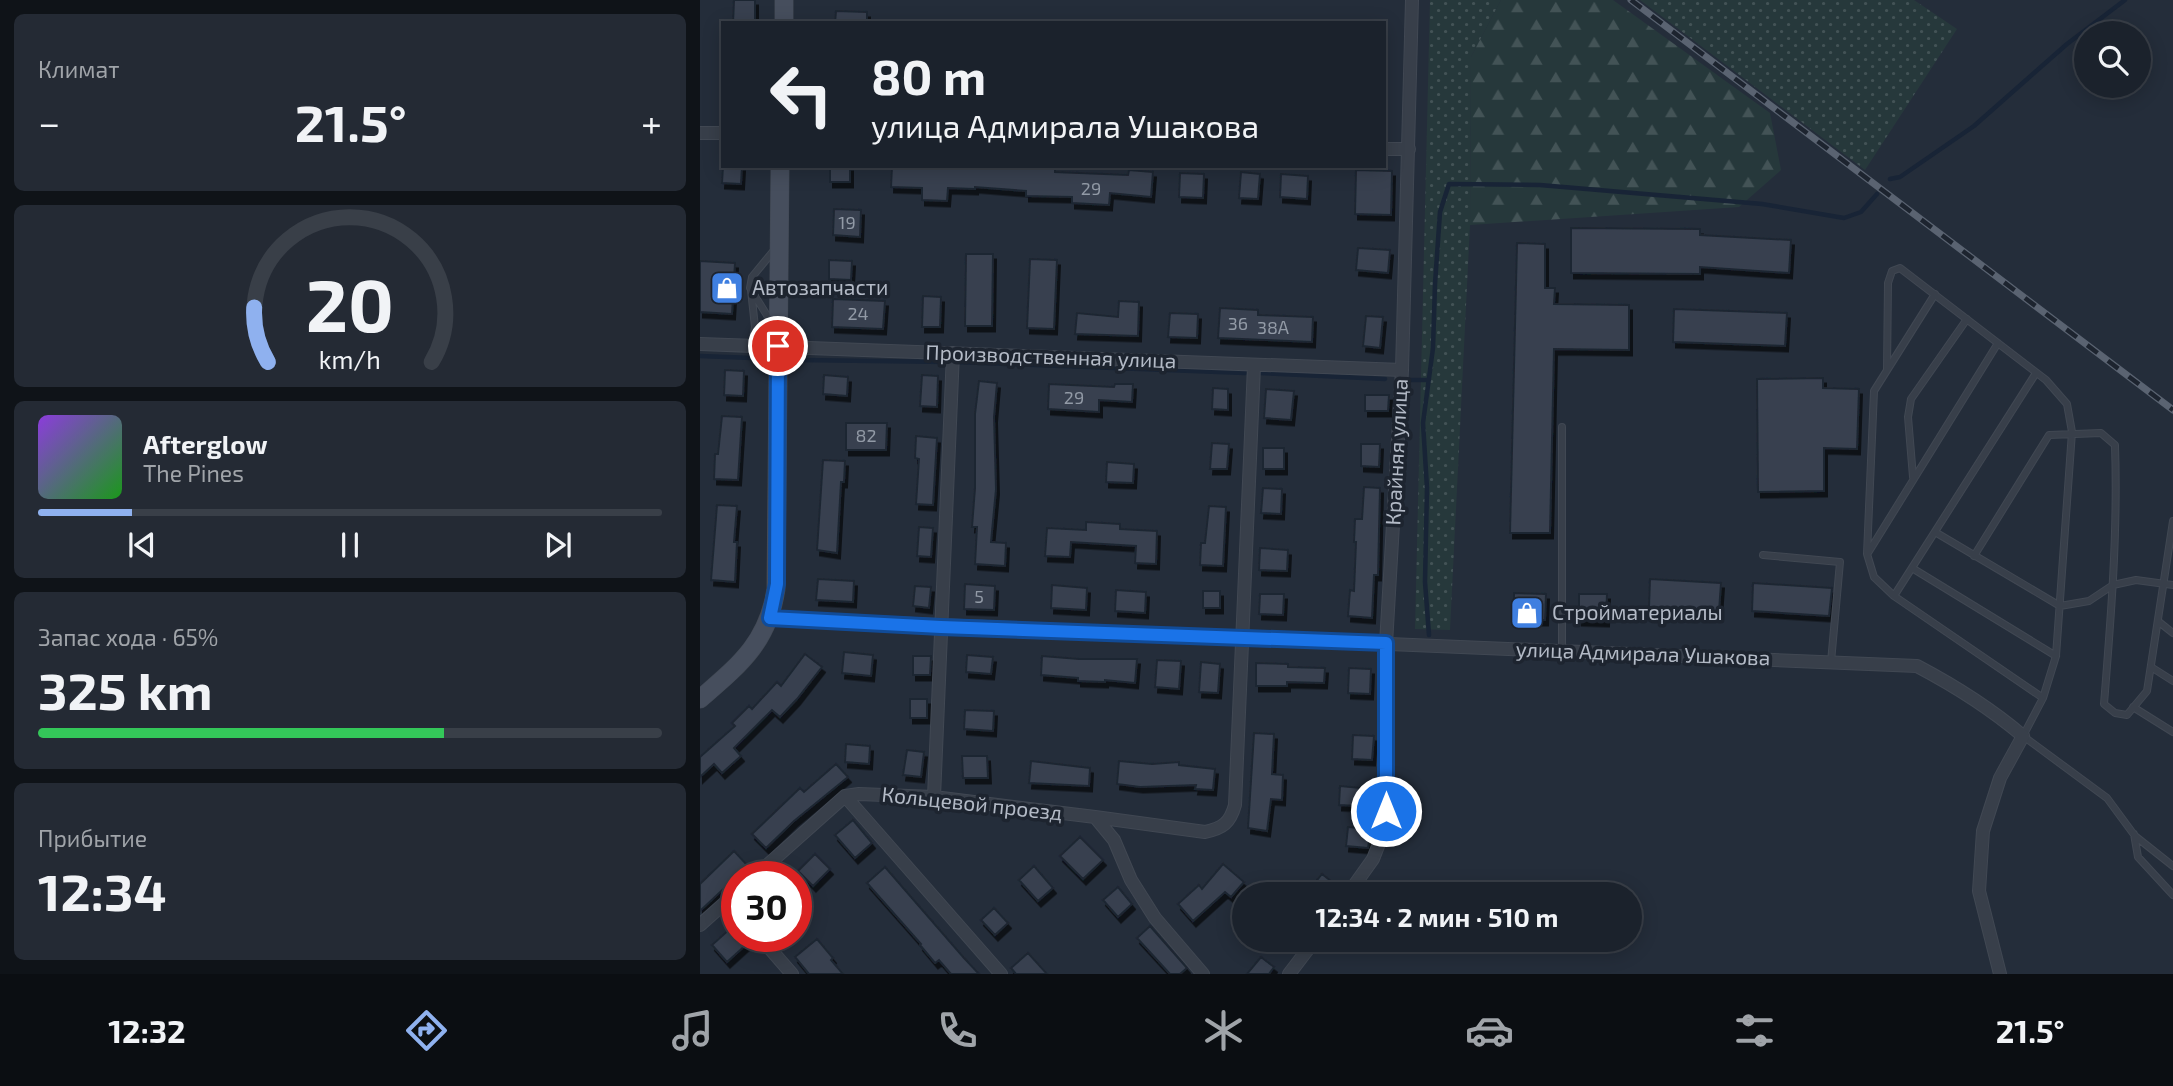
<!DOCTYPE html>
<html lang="ru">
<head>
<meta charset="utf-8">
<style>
	:root { --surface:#1b222c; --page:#242a34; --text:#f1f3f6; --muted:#a0a4a9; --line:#393f48; --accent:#8fb1ef }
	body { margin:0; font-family:"Exo 2",sans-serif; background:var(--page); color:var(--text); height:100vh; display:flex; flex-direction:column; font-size:26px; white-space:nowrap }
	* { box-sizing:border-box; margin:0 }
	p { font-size:23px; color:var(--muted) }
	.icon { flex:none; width:38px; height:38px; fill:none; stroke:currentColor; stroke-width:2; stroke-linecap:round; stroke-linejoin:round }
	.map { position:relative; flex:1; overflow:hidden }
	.sheet { display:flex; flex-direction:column; gap:14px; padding:14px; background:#0f1318; width:700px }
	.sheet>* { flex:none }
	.top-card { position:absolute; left:21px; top:21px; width:665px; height:147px; border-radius:0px; box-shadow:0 4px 18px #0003,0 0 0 2px var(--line); background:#1b222c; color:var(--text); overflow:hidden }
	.fabs { position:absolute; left:1374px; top:21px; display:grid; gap:14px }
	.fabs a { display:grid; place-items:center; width:77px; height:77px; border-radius:50%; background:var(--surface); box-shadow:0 4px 18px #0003,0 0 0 2px var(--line); font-size:35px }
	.speed { position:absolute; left:21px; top:861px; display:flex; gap:14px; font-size:35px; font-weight:700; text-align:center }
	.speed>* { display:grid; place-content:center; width:91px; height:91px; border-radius:50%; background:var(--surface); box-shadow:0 4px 18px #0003,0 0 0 2px var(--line); line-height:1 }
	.speed .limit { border:10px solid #d22; background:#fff; color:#111 }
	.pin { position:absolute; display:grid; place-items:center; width:60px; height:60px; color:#fff; margin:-30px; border:4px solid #fff; border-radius:50%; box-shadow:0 2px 7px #0007 }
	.me { position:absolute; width:77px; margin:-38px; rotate:0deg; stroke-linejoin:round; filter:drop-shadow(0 0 5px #0008) }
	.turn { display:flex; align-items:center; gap:24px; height:147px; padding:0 35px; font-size:32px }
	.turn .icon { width:91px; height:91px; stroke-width:2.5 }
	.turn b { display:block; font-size:49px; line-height:60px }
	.big { font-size:52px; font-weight:700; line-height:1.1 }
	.sheet .widget { flex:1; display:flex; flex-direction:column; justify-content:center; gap:10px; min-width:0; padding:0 24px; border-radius:10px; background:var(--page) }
	.sheet .dial { align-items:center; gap:0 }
	.dial svg { height:182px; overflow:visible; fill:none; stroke:var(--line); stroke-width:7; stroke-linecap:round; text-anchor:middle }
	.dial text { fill:var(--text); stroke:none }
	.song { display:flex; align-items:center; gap:21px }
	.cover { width:84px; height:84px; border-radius:10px; background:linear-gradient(135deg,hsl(270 70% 55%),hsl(120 70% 35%)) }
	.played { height:7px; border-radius:4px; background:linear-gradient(90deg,var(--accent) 15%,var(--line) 15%) }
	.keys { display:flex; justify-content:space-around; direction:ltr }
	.heat { display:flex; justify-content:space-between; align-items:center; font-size:38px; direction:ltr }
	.charge { height:10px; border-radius:5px; background:linear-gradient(90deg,#34c759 65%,var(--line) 0) }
	.trip { position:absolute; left:532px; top:882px; width:410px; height:70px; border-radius:35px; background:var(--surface); box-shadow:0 4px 18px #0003,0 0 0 2px var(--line); font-weight:700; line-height:70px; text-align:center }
	.tab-bar { display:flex; height:112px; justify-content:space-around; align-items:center; background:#0b0e12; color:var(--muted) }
	.tab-bar .icon { width:49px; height:49px }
	.tab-bar .on { color:var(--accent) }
	.tab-bar b { font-size:32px; color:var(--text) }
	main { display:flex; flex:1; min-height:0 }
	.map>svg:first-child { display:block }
	.grass { fill:url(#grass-dots) }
	.forest { fill:url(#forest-firs) }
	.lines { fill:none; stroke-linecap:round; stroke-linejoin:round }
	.stream { stroke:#182436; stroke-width:4.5 }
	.building { fill:#374150; stroke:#1f2631; stroke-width:2; filter:url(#shadow) }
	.lane-casing { stroke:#414853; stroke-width:8 }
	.street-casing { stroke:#414853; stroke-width:14 }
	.secondary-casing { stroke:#414853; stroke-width:19 }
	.lane { stroke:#383f4a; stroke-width:6 }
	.street { stroke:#383f4a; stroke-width:12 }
	.secondary { stroke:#464e5d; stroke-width:18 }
	.rail-casing { stroke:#5a6371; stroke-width:7 }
	.rail { stroke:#1d242f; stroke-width:4.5; stroke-dasharray:13; stroke-linecap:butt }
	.route-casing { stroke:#114b97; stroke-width:18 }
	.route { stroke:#1a73e8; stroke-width:12 }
	.labels { text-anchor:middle; stroke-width:7; stroke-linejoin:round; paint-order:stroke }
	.number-label { font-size:18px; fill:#929aa6 }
	.poi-label { font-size:21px; fill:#b3bac6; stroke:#1d242f; text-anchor:start }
	.street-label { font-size:21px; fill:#b3bac6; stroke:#1d242f }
</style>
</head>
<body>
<main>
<section class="sheet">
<div class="widget"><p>Климат</p>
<div class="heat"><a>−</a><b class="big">21.5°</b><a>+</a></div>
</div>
<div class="widget dial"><svg viewBox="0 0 100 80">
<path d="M14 69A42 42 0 1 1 86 69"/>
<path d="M14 69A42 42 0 0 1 8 45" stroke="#8fb1ef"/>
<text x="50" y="56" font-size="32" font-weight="700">20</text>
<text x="50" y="72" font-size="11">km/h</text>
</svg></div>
<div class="widget">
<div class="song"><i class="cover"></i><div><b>Afterglow</b><p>The Pines</p></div></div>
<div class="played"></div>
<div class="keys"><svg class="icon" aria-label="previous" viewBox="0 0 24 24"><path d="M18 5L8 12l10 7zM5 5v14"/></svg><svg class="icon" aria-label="pause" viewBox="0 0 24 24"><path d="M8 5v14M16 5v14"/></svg><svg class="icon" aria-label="next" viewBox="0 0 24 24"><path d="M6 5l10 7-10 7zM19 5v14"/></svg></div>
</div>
<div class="widget"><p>Запас хода · 65%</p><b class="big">325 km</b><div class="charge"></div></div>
<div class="widget"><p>Прибытие</p><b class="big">12:34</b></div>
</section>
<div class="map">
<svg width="1473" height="974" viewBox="0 0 1473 974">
	<defs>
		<pattern id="grass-dots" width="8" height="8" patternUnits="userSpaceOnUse" patternTransform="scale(1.75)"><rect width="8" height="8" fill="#26383b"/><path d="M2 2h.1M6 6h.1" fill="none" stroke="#435356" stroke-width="1.8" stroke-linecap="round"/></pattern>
		<pattern id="forest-firs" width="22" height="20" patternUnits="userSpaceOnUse" patternTransform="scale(1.75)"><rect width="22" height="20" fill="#26383b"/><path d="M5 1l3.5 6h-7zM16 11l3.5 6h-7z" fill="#435356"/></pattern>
		<filter id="shadow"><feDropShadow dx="3" dy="5.5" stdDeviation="0" flood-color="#0009"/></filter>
	</defs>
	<rect width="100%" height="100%" fill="#242d3a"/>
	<path class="grass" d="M 730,0 L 801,0 L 771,57 L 770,225 L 750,630 L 715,629 Z
		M 940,0 L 1214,0 L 1257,29 L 1165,170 Z"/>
	<path class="forest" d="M 801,0 L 913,0 L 1070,113 L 1081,170 L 1039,207 L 770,225 L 771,57 Z"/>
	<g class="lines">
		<path class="stream" d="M 1190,179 L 1200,177 L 1274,126 L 1367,44 L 1425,0
			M 0,356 L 52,358
			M 99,360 L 248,362
			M 256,362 L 545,373
			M 560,373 L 685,379
			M 709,380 L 729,380
			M 729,635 L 725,582 L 727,488 L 723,423 L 733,348 L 735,284 L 740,212 L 749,184 L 840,185 L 1062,204 L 1144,218 L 1161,212 L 1177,194"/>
	</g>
	<path class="building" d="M 34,0 L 55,0 L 55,23 L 33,23 Z
		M 136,11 L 167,12 L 167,23 L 135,23 Z
		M 23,166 L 42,166 L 41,184 L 22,183 Z
		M 130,166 L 150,166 L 150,182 L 130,182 Z
		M 192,166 L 355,167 L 355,172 L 428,175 L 429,170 L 453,172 L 451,197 L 410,193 L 409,205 L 372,203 L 372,197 L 326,196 L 326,191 L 275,187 L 275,189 L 248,188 L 247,201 L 222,200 L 222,188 L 191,187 Z
		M 656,170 L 692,171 L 691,215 L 655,214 Z
		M 541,172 L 560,174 L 558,199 L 539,198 Z
		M 480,173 L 504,174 L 503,198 L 479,197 Z
		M 581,174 L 608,176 L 607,199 L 580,197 Z
		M 134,209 L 161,210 L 160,237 L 133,235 Z
		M 871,228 L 1000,229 L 1000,235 L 1091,240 L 1089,273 L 1000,267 L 1000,274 L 871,273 Z
		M 817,243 L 845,244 L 845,288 L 855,288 L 854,304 L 929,305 L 929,350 L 854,349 L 850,533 L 810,533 Z
		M 658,248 L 690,250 L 688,273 L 656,270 Z
		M 266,254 L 293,254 L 292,326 L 265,326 Z
		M 330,259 L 357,260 L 354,329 L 327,328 Z
		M 129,260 L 152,261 L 151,280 L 129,279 Z
		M 0,261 L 35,263 L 32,314 L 0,312 Z
		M 223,296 L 241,297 L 240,327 L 222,327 Z
		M 133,299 L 185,301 L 183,329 L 132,327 Z
		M 419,301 L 439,302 L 438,336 L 375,334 L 377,313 L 418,317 Z
		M 520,308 L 558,310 L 558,315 L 613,317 L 612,342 L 518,338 Z
		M 974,309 L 1087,313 L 1085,346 L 973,342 Z
		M 470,313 L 498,314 L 497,338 L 468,337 Z
		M 666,316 L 683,317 L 680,348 L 663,346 Z
		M 25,370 L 44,371 L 43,396 L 24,395 Z
		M 124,375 L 148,377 L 147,396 L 123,394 Z
		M 222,375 L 238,376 L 237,407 L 220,406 Z
		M 1123,378 L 1123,388 L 1159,389 L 1157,449 L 1124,448 L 1124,491 L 1058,492 L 1057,379 Z
		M 279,381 L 297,383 L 294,417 L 296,489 L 291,542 L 306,543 L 305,566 L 275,564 L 277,527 L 272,527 L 275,488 L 275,414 Z
		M 349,384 L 414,387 L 415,384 L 433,384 L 432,402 L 399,400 L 399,412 L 348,409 Z
		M 513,388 L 528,389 L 528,410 L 512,409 Z
		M 566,389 L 594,391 L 591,420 L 564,418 Z
		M 665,395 L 689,395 L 688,411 L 665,411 Z
		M 22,416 L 42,417 L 38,480 L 14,479 L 15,454 L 18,454 Z
		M 146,423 L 187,423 L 186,450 L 146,450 Z
		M 216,436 L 237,438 L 233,505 L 216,504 L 219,459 L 215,458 Z
		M 512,443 L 529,444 L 527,469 L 510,469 Z
		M 661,444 L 680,444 L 679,467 L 661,466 Z
		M 563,448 L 584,448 L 584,469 L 563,469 Z
		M 123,460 L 145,461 L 144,482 L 141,482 L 137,553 L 117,550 Z
		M 407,462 L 434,464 L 433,483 L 406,482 Z
		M 664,487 L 680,488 L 678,575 L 674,575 L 672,618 L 648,616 L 650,590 L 654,591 L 656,542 L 654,542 L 655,519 L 662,519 Z
		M 563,488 L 582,489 L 581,514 L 561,513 Z
		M 17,505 L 37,506 L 34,542 L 37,542 L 35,582 L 11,580 Z
		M 509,506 L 526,507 L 523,566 L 500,565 L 501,543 L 505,543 Z
		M 386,522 L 420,524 L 420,529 L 457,531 L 456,564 L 435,563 L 436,546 L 371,542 L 370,557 L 345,556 L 347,528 L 386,530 Z
		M 219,527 L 233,528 L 231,557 L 217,556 Z
		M 560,548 L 588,550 L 587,571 L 559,570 Z
		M 118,579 L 154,581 L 153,602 L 116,600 Z
		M 950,579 L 1021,583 L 1019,611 L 949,607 Z
		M 1053,583 L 1132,588 L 1129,616 L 1052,611 Z
		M 265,584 L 295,586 L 294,610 L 264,609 Z
		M 352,585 L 387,588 L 386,610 L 351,608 Z
		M 215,586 L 231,587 L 229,608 L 213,606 Z
		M 416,590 L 446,592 L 445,613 L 415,611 Z
		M 503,591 L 520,591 L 520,608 L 503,608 Z
		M 814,593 L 846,594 L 845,620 L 814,620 Z
		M 560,594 L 584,594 L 583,615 L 559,614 Z
		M 879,594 L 907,594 L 906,621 L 879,620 Z
		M 144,652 L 173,655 L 171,676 L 142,673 Z
		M 105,654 L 122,667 L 97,699 L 80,717 L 72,710 L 34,748 L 41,756 L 22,773 L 14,764 L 0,777 L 0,757 L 35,726 L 32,723 L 49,706 L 52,709 L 77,682 L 81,686 Z
		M 267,655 L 293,657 L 291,674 L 266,672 Z
		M 213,656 L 231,656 L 230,675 L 213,675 Z
		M 342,656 L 379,659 L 437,659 L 435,683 L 405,680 L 405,682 L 378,681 L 378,678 L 341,675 Z
		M 457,660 L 481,661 L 479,689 L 455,687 Z
		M 501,662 L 520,664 L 518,693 L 499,692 Z
		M 556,663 L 588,664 L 588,667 L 625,668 L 624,683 L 587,682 L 587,686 L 556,686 Z
		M 649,668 L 671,669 L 670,694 L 648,693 Z
		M 210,699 L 227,699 L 227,718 L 210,718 Z
		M 265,710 L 294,711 L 293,731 L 264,729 Z
		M 554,733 L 574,734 L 572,774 L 583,775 L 582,800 L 571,799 L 567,831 L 548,828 Z
		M 653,735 L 674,736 L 672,760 L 652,759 Z
		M 146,744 L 170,746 L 169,764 L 145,762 Z
		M 207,750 L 224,752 L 221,777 L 203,775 Z
		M 262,756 L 287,756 L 288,778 L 263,778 Z
		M 331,761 L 390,768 L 389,786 L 329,783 Z
		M 419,761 L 452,764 L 479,762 L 479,765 L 515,769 L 513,790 L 495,789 L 496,785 L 440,787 L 417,784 Z
		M 136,764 L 148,777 L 94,821 L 66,848 L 52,834 L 100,788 L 104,792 Z
		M 640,786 L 661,788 L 659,806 L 639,805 Z
		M 153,820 L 172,843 L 155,858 L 135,835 Z
		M 648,827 L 671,829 L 668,848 L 646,846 Z
		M 380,837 L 403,860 L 383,879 L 360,856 Z
		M 34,851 L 48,866 L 0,911 L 0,884 Z
		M 115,854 L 130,869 L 113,886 L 98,871 Z
		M 523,864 L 544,882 L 531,897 L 525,892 L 493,921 L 478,904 L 499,885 L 502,889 Z
		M 334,866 L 353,888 L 338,901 L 319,880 Z
		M 185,867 L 264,958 L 279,974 L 251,974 L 239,960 L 235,963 L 220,945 L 221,944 L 167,883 Z
		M 622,874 L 641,889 L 639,894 L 606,894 Z
		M 418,887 L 432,904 L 418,917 L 403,900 Z
		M 294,908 L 308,923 L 295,935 L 281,920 Z
		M 450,926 L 487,968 L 480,974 L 470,974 L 437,938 Z
		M 32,927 L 37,936 L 40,936 L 47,944 L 27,962 L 12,945 Z
		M 117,939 L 133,958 L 131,960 L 143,974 L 109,974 L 95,957 Z
		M 328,953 L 347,974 L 316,974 L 311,968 Z
		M 561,957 L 574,967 L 569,974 L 547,974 Z"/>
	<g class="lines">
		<defs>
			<path id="lane" d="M 51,290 L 55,327 L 52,345
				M 1235,294 L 1174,391 L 1167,554 L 1174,577 L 1194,596 L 1343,698
				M 73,325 L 50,288 L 52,277 L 75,249
				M 1187,370 L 1188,283 L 1192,271 L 1200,268 L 1346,380 L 1367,404 L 1372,432 L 1356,656 L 1343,698 L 1323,736 L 1407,798 L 1435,836 L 1473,866
				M 1213,477 L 1208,417 L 1211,399 L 1267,319
				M 1235,532 L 1360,606 L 1389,601 L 1413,585 L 1436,580 L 1473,585
				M 1168,553 L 1298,343
				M 1063,555 L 1140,562 L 1131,662
				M 1274,556 L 1349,435 L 1401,433 L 1415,445 C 1418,531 1411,617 1404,704 L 1415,713 L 1427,715 L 1447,691 L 1473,521
				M 1212,568 L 1356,656
				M 1194,596 L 1336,373
				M 1459,622 L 1473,633
				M 862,652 L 862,427
				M 1451,667 L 1473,681
				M 1433,707 L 1473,732
				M 1434,834 L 1438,857 L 1473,895"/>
			<path id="street" d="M 0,133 L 23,133
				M 684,149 L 709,149
				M 0,344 L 702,370
				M 70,618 L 1217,666 C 1255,686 1290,708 1323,736 L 1300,778 L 1283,831 L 1279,891 L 1300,974
				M 145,796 L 301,974
				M 234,797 L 253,353
				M 395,817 L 505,832 C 523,828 530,823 535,805 L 554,366
				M 54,877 L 145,796 L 159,794 L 234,797 L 395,817 L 414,840 L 431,880 L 455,918 L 503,974
				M 648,894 L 673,859 L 680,841 L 686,811 L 686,644 L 702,370 L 712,0
				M 0,925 L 37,892
				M 59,936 L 92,974
				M 589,974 L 615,940"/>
			<path id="secondary" d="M 84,23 L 84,0
				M 0,699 C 38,666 68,643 76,589 L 80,166"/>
		</defs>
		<use href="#lane" class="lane-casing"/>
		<use href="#street" class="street-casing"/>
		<use href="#secondary" class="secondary-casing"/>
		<use href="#lane" class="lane"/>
		<use href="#street" class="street"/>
		<use href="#secondary" class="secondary"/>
		<defs>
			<path id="rail" d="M 931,0 L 1473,410"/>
		</defs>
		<use href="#rail" class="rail-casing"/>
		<use href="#rail" class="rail"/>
	</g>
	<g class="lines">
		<defs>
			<path id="route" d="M 78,346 L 77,584 L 70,618 L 241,627 L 686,643 L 686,811"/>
		</defs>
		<use href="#route" class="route-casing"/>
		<use href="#route" class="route"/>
	</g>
	<defs>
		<symbol id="shop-square" viewBox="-11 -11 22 22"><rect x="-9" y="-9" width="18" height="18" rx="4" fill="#3f7fe0" stroke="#1d242f"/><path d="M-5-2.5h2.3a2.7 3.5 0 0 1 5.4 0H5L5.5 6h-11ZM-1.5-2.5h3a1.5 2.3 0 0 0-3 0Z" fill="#fff"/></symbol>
	</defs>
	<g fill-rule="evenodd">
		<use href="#shop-square" x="8" y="269" width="38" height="38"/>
		<use href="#shop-square" x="808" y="594" width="38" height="38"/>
	</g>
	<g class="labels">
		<g class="number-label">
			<text x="391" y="195">29</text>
			<text x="147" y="229">19</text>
			<text x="158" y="320">24</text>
			<text x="538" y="330">36</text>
			<text x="573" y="334">38А</text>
			<text x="374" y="404">29</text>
			<text x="166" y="442">82</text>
			<text x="279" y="603">5</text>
		</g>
		<g class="poi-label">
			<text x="52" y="295">Автозапчасти</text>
			<text x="852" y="620">Стройматериалы</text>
		</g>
		<g class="street-label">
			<text transform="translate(351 357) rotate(2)" y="7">Производственная улица</text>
			<text transform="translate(697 452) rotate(-87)" y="7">Крайняя улица</text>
			<text transform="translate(943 654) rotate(2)" y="7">улица Адмирала Ушакова</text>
			<text transform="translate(272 804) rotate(6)" y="7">Кольцевой проезд</text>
		</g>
	</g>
</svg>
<div class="fabs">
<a><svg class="icon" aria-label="search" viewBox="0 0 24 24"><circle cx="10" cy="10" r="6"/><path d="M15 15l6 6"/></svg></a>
</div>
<div class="speed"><div class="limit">30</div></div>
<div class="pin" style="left:78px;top:346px;background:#d93025"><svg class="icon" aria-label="arrive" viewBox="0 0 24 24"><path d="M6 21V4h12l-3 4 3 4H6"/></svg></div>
<svg class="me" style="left:686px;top:811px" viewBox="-20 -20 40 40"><circle r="17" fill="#1a73e8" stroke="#fff" stroke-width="3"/><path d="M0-11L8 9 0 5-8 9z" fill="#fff"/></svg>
<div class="trip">12:34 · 2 мин · 510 m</div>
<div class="top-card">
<div class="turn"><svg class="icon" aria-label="left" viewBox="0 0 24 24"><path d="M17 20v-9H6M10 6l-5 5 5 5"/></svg><div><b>80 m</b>улица Адмирала Ушакова</div></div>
</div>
</div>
</main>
<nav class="tab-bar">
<b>12:32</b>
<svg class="icon on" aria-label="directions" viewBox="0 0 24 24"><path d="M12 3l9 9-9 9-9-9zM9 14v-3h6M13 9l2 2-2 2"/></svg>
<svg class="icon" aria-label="music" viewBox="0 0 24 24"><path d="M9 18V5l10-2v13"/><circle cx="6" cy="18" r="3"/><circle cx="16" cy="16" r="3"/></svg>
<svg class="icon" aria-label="phone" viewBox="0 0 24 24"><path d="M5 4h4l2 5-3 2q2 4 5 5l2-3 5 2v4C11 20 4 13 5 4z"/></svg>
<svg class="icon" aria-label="climate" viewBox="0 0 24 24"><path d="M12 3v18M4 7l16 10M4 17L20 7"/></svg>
<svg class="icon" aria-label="car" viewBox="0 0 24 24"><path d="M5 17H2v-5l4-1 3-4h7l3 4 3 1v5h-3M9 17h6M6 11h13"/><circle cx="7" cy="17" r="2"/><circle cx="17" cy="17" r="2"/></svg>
<svg class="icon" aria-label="filters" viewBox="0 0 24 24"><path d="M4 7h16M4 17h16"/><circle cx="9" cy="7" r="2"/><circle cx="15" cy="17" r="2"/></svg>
<b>21.5°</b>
</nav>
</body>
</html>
